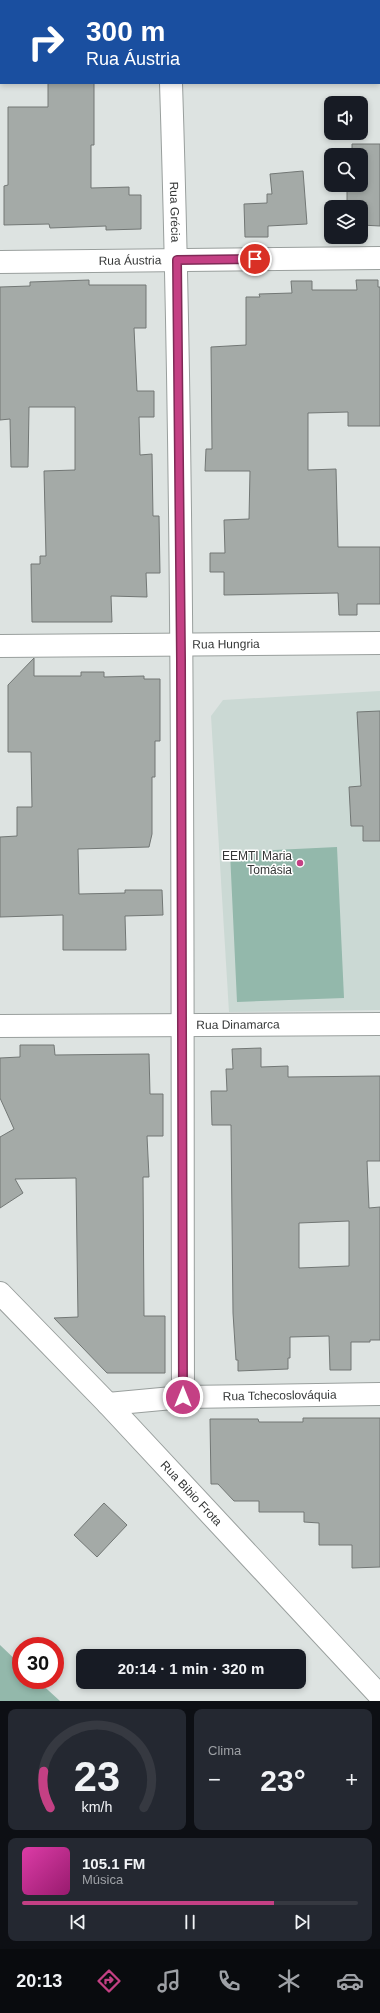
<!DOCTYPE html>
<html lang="pt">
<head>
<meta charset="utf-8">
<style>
	:root { --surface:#171b24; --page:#242831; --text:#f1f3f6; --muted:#9ea1a6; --line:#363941; --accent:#c44084 }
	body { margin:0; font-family:Helvetica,sans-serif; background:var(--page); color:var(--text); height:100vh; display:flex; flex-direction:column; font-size:15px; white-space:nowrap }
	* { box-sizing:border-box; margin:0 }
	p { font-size:13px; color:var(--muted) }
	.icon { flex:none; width:22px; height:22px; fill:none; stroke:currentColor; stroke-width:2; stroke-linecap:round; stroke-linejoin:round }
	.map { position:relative; height:1701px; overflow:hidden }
	.details { display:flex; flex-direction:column; gap:8px; padding:8px; background:#0d0f14; flex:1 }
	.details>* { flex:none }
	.banner { position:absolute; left:0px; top:0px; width:380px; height:84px; box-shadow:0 2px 6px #0003; background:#1a4fa0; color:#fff; overflow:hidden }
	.buttons { position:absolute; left:324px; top:96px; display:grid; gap:8px }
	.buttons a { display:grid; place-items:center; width:44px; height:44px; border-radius:8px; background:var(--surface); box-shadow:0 2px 6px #0003; font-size:20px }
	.speed { position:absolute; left:12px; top:1637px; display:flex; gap:8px; font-size:20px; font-weight:700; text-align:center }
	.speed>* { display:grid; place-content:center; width:52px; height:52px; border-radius:50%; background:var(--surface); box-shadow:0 2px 6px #0003; line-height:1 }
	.speed .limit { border:6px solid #d22; background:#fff; color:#111 }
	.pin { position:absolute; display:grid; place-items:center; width:34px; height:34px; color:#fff; margin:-17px; border:2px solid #fff; border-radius:50%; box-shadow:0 1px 4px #0007 }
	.me { position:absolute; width:44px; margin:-22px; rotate:0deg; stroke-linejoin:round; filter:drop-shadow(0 0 3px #0008) }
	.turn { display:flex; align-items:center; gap:14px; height:84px; padding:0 20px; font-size:18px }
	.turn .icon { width:52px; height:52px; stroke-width:2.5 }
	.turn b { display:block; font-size:28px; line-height:34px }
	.big { font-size:30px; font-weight:700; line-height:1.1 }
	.details .tile { flex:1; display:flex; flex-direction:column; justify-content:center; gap:6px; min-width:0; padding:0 14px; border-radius:8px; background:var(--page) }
	.details .dial { align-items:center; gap:0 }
	.dial svg { height:104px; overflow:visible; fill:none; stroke:var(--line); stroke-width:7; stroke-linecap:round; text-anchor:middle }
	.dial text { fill:var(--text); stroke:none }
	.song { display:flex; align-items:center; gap:12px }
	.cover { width:48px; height:48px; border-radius:6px; background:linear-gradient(135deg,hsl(320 70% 55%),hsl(320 70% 35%)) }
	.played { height:4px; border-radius:2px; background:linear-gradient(90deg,var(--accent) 75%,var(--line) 75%) }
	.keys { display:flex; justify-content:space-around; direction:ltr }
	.heat { display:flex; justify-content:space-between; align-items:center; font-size:22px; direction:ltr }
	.details .tiles { flex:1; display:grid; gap:8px; grid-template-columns:1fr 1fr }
	.tile:last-child { grid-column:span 2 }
	.trip { position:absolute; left:76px; top:1649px; width:230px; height:40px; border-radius:8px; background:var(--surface); box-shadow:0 2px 6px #0003; font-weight:700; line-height:40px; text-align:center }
	.menu { display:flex; height:64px; justify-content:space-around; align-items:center; background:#090b0e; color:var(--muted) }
	.menu .icon { width:28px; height:28px }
	.menu .active { color:var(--accent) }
	.menu b { font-size:18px; color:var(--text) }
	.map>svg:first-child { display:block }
	.built { fill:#cbd9d4 }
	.green { fill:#93b8ab }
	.building { fill:#a4aaa7; stroke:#727775; fill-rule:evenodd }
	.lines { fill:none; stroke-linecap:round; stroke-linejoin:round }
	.minor-casing { stroke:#999f9d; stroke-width:24 }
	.minor { stroke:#fff; stroke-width:22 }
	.rail { stroke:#717474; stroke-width:3; stroke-dasharray:8 4; stroke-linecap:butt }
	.route-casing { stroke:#7f2a56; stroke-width:10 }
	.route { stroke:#c44084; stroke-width:7 }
	.poi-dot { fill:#c44084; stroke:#fff; stroke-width:1.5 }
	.labels { text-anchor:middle; stroke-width:3; stroke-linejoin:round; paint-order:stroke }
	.street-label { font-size:12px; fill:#343636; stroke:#fff }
	.poi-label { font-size:12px; fill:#343636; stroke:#fff; text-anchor:end }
</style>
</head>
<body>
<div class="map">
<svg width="380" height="1701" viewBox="0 0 380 1701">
	<rect width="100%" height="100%" fill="#dde3e1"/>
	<path class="built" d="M 380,691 L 380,1010 L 229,1012 L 211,716 L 223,700 Z"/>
	<path class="green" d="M 337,847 L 344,998 L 237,1002 L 230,852 Z
		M 0,1645 L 21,1665 L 21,1680 L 37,1680 L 60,1701 L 0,1701 Z"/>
	<path class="building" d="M 48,83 L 94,83 L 94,145 L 91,145 L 91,188 L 129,187 L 129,195 L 141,195 L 141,229 L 106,230 L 106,226 L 50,228 L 49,224 L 4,225 L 4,186 L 8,185 L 8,107 L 48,107 Z
		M 352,144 L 380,144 L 380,226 L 361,225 L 361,207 L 347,207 L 347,185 L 361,185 L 361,155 L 352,155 Z
		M 303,171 L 307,224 L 268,226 L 268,237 L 245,237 L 244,204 L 267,203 L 267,194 L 272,194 L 270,174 Z
		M 89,280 L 89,285 L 146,285 L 146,328 L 134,328 L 137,391 L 154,391 L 154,417 L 139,417 L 140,455 L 152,454 L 153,516 L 159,516 L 160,573 L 146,573 L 147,597 L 111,596 L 112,622 L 32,622 L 31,564 L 40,564 L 40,556 L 46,556 L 44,471 L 75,470 L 75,407 L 29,407 L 28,467 L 11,467 L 10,419 L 0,420 L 0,287 L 30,286 L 30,282 Z
		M 356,280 L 378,280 L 378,287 L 380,287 L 380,426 L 348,426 L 348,412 L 308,413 L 308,470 L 336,469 L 338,547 L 380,547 L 380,604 L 357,604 L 357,615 L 339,615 L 338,593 L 224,595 L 224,572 L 210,572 L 210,553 L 225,553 L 224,520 L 249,519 L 250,471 L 205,471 L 206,449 L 212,449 L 211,347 L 246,345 L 246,297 L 260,297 L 259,294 L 292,293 L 291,281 L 312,281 L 312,290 L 357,290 Z
		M 34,658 L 34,676 L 81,676 L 81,672 L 104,672 L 104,677 L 144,676 L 144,679 L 160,679 L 160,741 L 155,741 L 155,777 L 152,777 L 152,834 L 149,847 L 78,849 L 79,894 L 125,893 L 125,890 L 162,890 L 163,915 L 125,916 L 126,950 L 63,950 L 63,915 L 0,917 L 0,837 L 17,836 L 17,807 L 32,807 L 31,752 L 8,752 L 8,685 Z
		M 380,711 L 380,841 L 363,841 L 363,826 L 351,826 L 349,787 L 361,786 L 357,712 Z
		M 20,1045 L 54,1045 L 55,1055 L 149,1054 L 150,1094 L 163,1094 L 163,1136 L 147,1136 L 149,1177 L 143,1177 L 144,1316 L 165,1316 L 165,1373 L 107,1373 L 54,1318 L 78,1317 L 76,1178 L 15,1179 L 23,1193 L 0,1208 L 0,1137 L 14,1129 L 0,1098 L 0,1058 L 20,1057 Z
		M 261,1048 L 261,1067 L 288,1066 L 288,1077 L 380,1076 L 380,1161 L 367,1161 L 369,1208 L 380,1207 L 380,1340 L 370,1340 L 370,1342 L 351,1342 L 351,1370 L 330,1370 L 329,1336 L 290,1337 L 290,1358 L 288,1358 L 288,1369 L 238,1371 L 238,1360 L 236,1360 L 233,1313 L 231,1125 L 212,1125 L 211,1091 L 227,1091 L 226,1069 L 233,1069 L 232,1049 ZM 349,1221 L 349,1266 L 299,1268 L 299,1223 Z
		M 303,1418 L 380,1418 L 380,1567 L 352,1568 L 352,1545 L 319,1545 L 319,1523 L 304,1522 L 304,1512 L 259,1512 L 259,1501 L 234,1501 L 218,1484 L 211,1484 L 210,1419 L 258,1419 L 259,1422 L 303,1422 Z
		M 104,1503 L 127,1525 L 97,1557 L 74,1535 Z"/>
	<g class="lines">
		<defs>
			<g id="minor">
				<path id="s1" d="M 171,83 C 185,521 182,959 183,1397"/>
				<path id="s2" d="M 0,262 L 380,258"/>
				<path id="s3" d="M 0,646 L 380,643"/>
				<path id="s4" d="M 0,1026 L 380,1024"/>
				<path id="s5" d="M 0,1293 L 108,1404 L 380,1696"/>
				<path id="s6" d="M 108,1404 L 183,1397 L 380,1394"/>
			</g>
		</defs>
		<use href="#minor" class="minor-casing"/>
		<use href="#minor" class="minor"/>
		<path class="rail" d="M 74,1 L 82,0
			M 379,4 L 380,4
			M 0,11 L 1,11
			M 379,20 L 380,20
			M 0,29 L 1,28
			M 0,47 L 1,47"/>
	</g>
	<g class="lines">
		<defs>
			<path id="route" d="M 183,1397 L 181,660 L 177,260 L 255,259"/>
		</defs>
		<use href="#route" class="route-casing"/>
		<use href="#route" class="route"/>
	</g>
	<circle class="poi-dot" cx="300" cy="863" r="4"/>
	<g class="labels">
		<g class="street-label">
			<text dy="4" stroke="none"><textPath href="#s1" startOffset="129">Rua Grécia</textPath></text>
			<text dy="4" stroke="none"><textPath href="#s2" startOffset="130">Rua Áustria</textPath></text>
			<text dy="4" stroke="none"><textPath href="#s3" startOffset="226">Rua Hungria</textPath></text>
			<text dy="4" stroke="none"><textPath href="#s4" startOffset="238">Rua Dinamarca</textPath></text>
			<text dy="4" stroke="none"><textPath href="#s6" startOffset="172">Rua Tchecoslováquia</textPath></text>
			<text dy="4" stroke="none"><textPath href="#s5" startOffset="277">Rua Bibio Frota</textPath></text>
		</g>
		<g class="poi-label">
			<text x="292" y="860">EEMTI Maria<tspan x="292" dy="14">Tomásia</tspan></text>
		</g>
	</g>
</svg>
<div class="buttons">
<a><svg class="icon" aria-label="sound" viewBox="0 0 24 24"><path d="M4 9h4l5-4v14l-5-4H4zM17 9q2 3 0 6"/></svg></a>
<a><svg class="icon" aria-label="search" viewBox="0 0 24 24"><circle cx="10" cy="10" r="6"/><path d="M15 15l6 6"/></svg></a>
<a><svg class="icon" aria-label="layers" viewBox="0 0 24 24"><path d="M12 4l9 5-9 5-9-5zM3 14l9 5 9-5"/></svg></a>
</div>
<div class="speed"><div class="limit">30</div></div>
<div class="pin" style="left:255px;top:259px;background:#d93025"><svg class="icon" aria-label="arrive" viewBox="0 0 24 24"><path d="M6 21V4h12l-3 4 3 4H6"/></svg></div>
<svg class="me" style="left:183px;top:1397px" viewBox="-20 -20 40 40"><circle r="17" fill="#c44084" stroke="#fff" stroke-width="3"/><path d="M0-11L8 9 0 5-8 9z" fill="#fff"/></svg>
<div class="trip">20:14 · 1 min · 320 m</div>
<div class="banner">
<div class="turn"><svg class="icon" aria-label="right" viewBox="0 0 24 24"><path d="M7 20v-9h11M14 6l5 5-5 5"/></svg><div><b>300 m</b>Rua Áustria</div></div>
</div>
</div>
<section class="details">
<div class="tiles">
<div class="tile dial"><svg viewBox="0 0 100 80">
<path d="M14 69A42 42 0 1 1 86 69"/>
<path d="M14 69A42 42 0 0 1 9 41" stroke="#c44084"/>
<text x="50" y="56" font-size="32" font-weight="700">23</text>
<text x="50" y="72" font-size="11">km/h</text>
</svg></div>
<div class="tile"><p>Clima</p>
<div class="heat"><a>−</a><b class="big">23°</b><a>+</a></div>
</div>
<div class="tile">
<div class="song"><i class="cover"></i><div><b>105.1 FM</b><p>Música</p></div></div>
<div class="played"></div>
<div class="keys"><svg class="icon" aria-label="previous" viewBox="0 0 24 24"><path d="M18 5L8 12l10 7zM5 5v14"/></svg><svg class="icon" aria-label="pause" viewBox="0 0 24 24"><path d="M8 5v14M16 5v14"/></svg><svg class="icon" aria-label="next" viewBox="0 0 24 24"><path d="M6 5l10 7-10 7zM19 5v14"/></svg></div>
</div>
</div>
</section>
<nav class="menu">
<b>20:13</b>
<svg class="icon active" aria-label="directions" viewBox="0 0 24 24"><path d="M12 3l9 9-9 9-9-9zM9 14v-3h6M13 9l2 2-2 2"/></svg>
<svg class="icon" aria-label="music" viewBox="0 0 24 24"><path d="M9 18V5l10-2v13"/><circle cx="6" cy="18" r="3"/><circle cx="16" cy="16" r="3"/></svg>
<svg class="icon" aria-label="phone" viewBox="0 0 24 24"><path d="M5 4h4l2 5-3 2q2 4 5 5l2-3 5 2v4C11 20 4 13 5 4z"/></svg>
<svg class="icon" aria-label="climate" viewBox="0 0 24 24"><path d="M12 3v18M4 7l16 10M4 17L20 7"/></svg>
<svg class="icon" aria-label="car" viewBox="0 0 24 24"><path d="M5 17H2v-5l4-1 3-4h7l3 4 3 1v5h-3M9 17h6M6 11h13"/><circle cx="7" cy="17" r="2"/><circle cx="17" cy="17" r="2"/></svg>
</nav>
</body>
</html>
